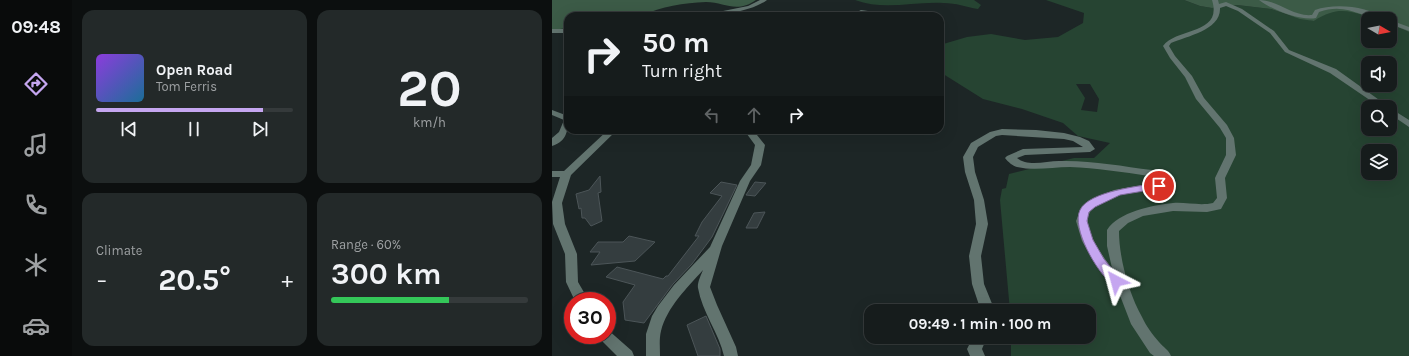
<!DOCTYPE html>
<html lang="en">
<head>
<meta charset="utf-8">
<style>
	:root { --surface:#161c1c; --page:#232929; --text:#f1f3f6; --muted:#9ea1a3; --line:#353a3b; --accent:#c5a6f0 }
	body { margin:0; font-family:Karla,sans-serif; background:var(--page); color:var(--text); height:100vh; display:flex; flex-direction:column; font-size:15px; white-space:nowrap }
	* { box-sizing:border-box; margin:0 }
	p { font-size:13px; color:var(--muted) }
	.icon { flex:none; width:22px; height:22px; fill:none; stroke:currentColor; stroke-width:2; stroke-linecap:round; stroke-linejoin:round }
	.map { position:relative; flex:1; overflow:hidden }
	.side { display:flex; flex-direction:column; gap:10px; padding:10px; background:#0c0f0f; width:480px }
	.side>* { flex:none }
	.top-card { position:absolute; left:12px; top:12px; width:380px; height:122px; border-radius:12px; box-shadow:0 4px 16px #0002,0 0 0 1px var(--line); background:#161c1c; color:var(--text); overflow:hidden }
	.needle { width:26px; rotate:100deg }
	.controls { position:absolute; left:809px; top:12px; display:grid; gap:8px }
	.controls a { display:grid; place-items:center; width:36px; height:36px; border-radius:8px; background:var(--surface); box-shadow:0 4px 16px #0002,0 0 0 1px var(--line); font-size:20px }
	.speed { position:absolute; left:12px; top:292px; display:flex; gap:8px; font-size:20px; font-weight:700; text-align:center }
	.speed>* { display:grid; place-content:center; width:52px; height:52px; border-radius:50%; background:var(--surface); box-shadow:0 4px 16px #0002,0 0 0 1px var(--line); line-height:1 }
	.speed .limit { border:6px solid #d22; background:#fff; color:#111 }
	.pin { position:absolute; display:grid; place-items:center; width:34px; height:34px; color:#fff; margin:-17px; border:2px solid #fff; border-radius:50%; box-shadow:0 1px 4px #0007 }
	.me { position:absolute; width:44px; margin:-22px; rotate:321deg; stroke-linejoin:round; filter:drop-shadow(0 0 3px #0008) }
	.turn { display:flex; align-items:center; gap:14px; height:84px; padding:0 12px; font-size:18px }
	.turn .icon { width:52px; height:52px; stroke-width:2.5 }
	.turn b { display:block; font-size:28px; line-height:34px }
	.lanes { display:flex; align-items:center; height:38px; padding:0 12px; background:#0003; justify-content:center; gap:20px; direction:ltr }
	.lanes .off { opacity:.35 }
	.big { font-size:30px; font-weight:700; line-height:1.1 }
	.side .widget { flex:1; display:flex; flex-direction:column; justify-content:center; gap:6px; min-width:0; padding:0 14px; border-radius:12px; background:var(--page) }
	.side .dial { align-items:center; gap:0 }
	.dial b { font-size:52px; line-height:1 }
	.song { display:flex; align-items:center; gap:12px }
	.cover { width:48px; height:48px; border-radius:6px; background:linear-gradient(135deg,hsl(270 70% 55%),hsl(200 70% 35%)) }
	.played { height:4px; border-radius:2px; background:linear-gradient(90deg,var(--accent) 85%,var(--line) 85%) }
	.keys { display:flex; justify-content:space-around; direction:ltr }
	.heat { display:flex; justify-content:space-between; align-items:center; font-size:22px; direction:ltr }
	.charge { height:6px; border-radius:3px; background:linear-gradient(90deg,#34c759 60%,var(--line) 0) }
	.side .tiles { flex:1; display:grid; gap:10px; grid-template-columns:repeat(2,1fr) }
	.trip { position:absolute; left:312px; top:304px; width:232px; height:40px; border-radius:12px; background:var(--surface); box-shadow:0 4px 16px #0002,0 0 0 1px var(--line); font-weight:700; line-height:40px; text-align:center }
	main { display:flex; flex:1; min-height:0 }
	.tab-bar { display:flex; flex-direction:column; width:72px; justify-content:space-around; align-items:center; background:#090b0b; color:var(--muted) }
	.tab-bar .icon { width:28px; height:28px }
	.tab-bar .active { color:var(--accent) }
	.tab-bar b { font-size:18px; color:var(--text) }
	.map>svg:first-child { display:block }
	.green { fill:#264432; fill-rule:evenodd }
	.forest { fill:#3c5b47 }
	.building { fill:#343d3f; stroke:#4c5558 }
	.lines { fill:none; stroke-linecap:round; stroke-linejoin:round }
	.minor { fill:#62746f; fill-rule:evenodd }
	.route { fill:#c5a6f0; stroke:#806c9c }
</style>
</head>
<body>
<main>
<nav class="tab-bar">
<b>09:48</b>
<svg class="icon active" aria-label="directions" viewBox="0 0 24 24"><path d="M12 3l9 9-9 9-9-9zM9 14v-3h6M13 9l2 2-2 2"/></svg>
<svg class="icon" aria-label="music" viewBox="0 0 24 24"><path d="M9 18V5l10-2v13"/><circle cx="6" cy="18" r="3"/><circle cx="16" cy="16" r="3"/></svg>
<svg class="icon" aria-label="phone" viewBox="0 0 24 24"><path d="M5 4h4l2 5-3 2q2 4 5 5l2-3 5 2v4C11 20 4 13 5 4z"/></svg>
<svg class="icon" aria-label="climate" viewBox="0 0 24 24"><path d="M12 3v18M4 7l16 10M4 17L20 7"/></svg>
<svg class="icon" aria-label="car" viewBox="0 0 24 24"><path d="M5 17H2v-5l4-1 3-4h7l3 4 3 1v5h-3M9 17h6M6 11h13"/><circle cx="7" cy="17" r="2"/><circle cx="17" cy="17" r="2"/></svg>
</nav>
<section class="side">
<div class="tiles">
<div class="widget">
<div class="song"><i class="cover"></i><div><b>Open Road</b><p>Tom Ferris</p></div></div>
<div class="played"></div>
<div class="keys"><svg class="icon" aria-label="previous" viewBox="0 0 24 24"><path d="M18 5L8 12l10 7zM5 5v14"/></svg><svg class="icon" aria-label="pause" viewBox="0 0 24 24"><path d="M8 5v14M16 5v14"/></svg><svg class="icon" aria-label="next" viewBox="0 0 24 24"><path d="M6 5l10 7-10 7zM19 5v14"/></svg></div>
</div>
<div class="widget dial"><b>20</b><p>km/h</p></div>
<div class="widget"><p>Climate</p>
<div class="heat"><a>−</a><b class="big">20.5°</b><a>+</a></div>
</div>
<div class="widget"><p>Range · 60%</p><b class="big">300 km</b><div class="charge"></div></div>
</div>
</section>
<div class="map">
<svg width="857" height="356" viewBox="0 0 857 356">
	<rect width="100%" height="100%" fill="#1d2626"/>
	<path class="green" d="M 303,0 L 422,0 L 429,5 L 426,9 C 414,7 404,3 392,3 C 361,1 333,11 303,0 Z
		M 494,0 L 632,0 L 648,6 L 660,8 L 685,5 L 719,9 L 736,15 L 762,21 C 786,1 799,9 825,19 L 816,19 L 816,41 L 838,41 L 838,24 L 857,32 L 857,356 L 459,356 L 459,337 L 537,337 L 537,311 L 458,311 L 448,200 L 450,189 L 454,188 L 457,174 L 522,158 L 542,158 L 558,143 L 526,136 L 511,123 L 470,109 L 431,99 L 388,72 L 388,45 L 415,37 L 439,34 L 473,40 L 506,37 L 531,23 L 532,13 ZM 816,63 L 838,63 L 838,85 L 816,85 ZM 524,84 L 538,84 L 547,99 L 545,112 L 529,110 L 533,98 ZM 816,107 L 838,107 L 838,129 L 816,129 ZM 816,151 L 838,151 L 838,173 L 816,173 Z"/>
	<path class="forest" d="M 0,0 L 204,0 C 184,14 173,2 154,2 C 132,3 109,6 90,16 L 16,16 L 16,28 L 0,30 Z
		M 632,0 L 857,0 L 857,32 L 838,24 L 838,19 C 804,19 794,0 762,21 L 748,19 L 719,9 L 685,5 L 660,8 L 648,6 Z"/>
	<path class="building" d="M 48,176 L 49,192 L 46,193 L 50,221 L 39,226 L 33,218 L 30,218 L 29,208 L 27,209 L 24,194 L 37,190 Z
		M 169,182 L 185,185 L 160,237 L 140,264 L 121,284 L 92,323 L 73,320 L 71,302 L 83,285 L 54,277 L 65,267 L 111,279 L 114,276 L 116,276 L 147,236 L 143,236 L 150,222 L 170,196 L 158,193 Z
		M 203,182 L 214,183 L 203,196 L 194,195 Z
		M 213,212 L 205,228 L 194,228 L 202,213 Z
		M 77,236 L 103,242 L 83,261 L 39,265 L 48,252 L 38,252 L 46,242 L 71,242 Z
		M 154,316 L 168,349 L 168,356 L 146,356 L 135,325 Z"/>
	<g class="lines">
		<path class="minor" d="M 208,0 L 215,0 C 199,12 165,16 146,16 L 196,6 Z
			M 660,0 L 666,0 L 667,4 L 674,2 L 690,9 L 722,31 L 737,50 L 784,69 L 837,107 L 828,107 L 778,73 L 733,52 L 718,33 L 686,11 L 674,6 L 668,8 C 669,30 635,36 619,43 L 617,46 L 623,56 L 640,76 L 652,98 L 675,125 L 682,138 L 684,155 L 673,178 L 675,198 L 669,209 L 655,212 L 621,211 L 591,216 L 576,223 L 567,231 C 567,258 577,294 590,317 C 594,326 601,335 607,342 C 611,347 617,350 619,356 L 602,356 L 598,353 L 579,324 L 567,293 L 544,265 L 530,241 L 524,221 L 528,211 L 535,202 L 562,190 L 602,183 L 601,179 L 597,176 C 571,172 544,168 518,167 C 500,167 483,171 465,167 C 461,166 456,162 453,158 L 455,156 L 471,149 L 531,147 L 521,141 L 512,139 L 450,135 L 444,136 L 426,147 L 421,157 L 423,172 L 432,200 L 436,224 L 429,256 L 432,284 L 443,311 L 429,311 L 420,284 L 417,256 L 424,224 L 422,200 L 413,172 L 411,157 L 419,143 L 438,132 L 450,129 L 484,130 L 512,133 L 528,137 L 537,141 L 543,149 L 538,152 L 473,155 L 465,158 C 476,167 494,161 507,161 C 538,160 569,166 600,170 C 609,172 615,180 611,188 C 597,192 581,191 568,195 C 559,198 542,205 538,212 C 529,227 551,257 560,268 L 555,246 L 555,230 C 566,212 601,205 621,203 C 634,202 648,206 661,203 L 665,198 L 663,178 L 674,155 L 674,138 L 668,128 L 644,99 L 633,77 L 618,58 L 611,46 C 625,27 671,35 660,0 Z
			M 707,0 C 726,0 741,17 760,15 L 763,10 C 783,3 816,6 833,19 C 808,19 796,2 767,12 L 764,18 C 748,21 720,10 707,0 Z
			M 309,10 L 316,11 L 315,16 L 309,16 L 310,14 L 305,16 L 297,16 Z
			M 838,20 L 857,27 L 857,31 L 838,24 Z
			M 0,29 L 16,29 L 16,33 L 0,33 Z
			M 838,108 L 857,120 L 857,127 L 838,114 Z
			M 0,110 L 16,116 C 16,129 16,141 0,146 L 0,138 L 7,132 L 12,120 L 0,115 Z
			M 56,130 L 65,130 L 19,175 L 10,203 L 13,224 L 25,254 L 26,282 L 37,301 L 23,301 L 14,282 L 13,254 L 1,224 L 0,202 L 8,177 L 0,177 L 0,171 L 12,171 Z
			M 192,130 L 201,130 L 213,145 L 209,165 L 198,181 L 170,246 L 158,287 L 165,305 L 184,347 L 186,356 L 172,356 C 167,333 150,312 146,288 C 145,283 149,275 151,270 C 135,288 115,307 109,331 C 107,339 108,348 108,356 L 94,356 L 94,334 L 100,316 L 106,306 L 122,285 L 158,247 L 188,181 L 199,165 L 203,145 Z
			M 55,329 L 80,351 L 82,356 L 65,356 L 48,339 L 46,335 L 55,335 Z
			M 421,337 L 435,337 L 430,349 L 433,356 L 418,356 L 415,349 Z"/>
	</g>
	<path class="route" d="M 607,183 L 610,184 L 612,186 L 610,188 L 568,195 L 543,207 L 537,212 L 535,221 L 541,240 L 552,259 L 570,281 L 568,284 C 565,285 562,286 559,283 C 545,272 519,228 528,210 C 537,191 588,186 607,183 Z"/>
</svg>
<div class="controls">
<a><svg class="needle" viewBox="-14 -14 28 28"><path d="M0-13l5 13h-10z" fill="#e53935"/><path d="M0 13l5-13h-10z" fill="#9ea1a3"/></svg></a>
<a><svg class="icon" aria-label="sound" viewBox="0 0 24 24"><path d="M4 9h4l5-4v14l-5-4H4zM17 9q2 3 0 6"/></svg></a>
<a><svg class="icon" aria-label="search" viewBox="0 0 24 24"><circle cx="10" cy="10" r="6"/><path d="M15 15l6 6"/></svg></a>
<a><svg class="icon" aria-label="layers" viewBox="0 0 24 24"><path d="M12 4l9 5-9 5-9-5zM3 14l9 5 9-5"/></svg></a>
</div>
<div class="speed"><div class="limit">30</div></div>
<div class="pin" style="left:607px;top:186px;background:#d93025"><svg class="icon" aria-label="arrive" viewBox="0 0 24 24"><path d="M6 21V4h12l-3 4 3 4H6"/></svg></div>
<svg class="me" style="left:564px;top:281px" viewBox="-20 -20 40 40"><path d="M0-17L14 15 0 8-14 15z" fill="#c5a6f0" stroke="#fff" stroke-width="4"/></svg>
<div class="trip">09:49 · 1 min · 100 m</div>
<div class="top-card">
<div class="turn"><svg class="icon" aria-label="right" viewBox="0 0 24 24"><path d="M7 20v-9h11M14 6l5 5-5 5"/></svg><div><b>50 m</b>Turn right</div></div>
<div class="lanes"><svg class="icon off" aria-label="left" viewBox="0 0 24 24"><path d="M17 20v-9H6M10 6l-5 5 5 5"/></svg><svg class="icon off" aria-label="ahead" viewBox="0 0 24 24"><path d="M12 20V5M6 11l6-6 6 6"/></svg><svg class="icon" aria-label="right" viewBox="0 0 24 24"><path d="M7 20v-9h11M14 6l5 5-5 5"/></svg></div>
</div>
</div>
</main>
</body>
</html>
